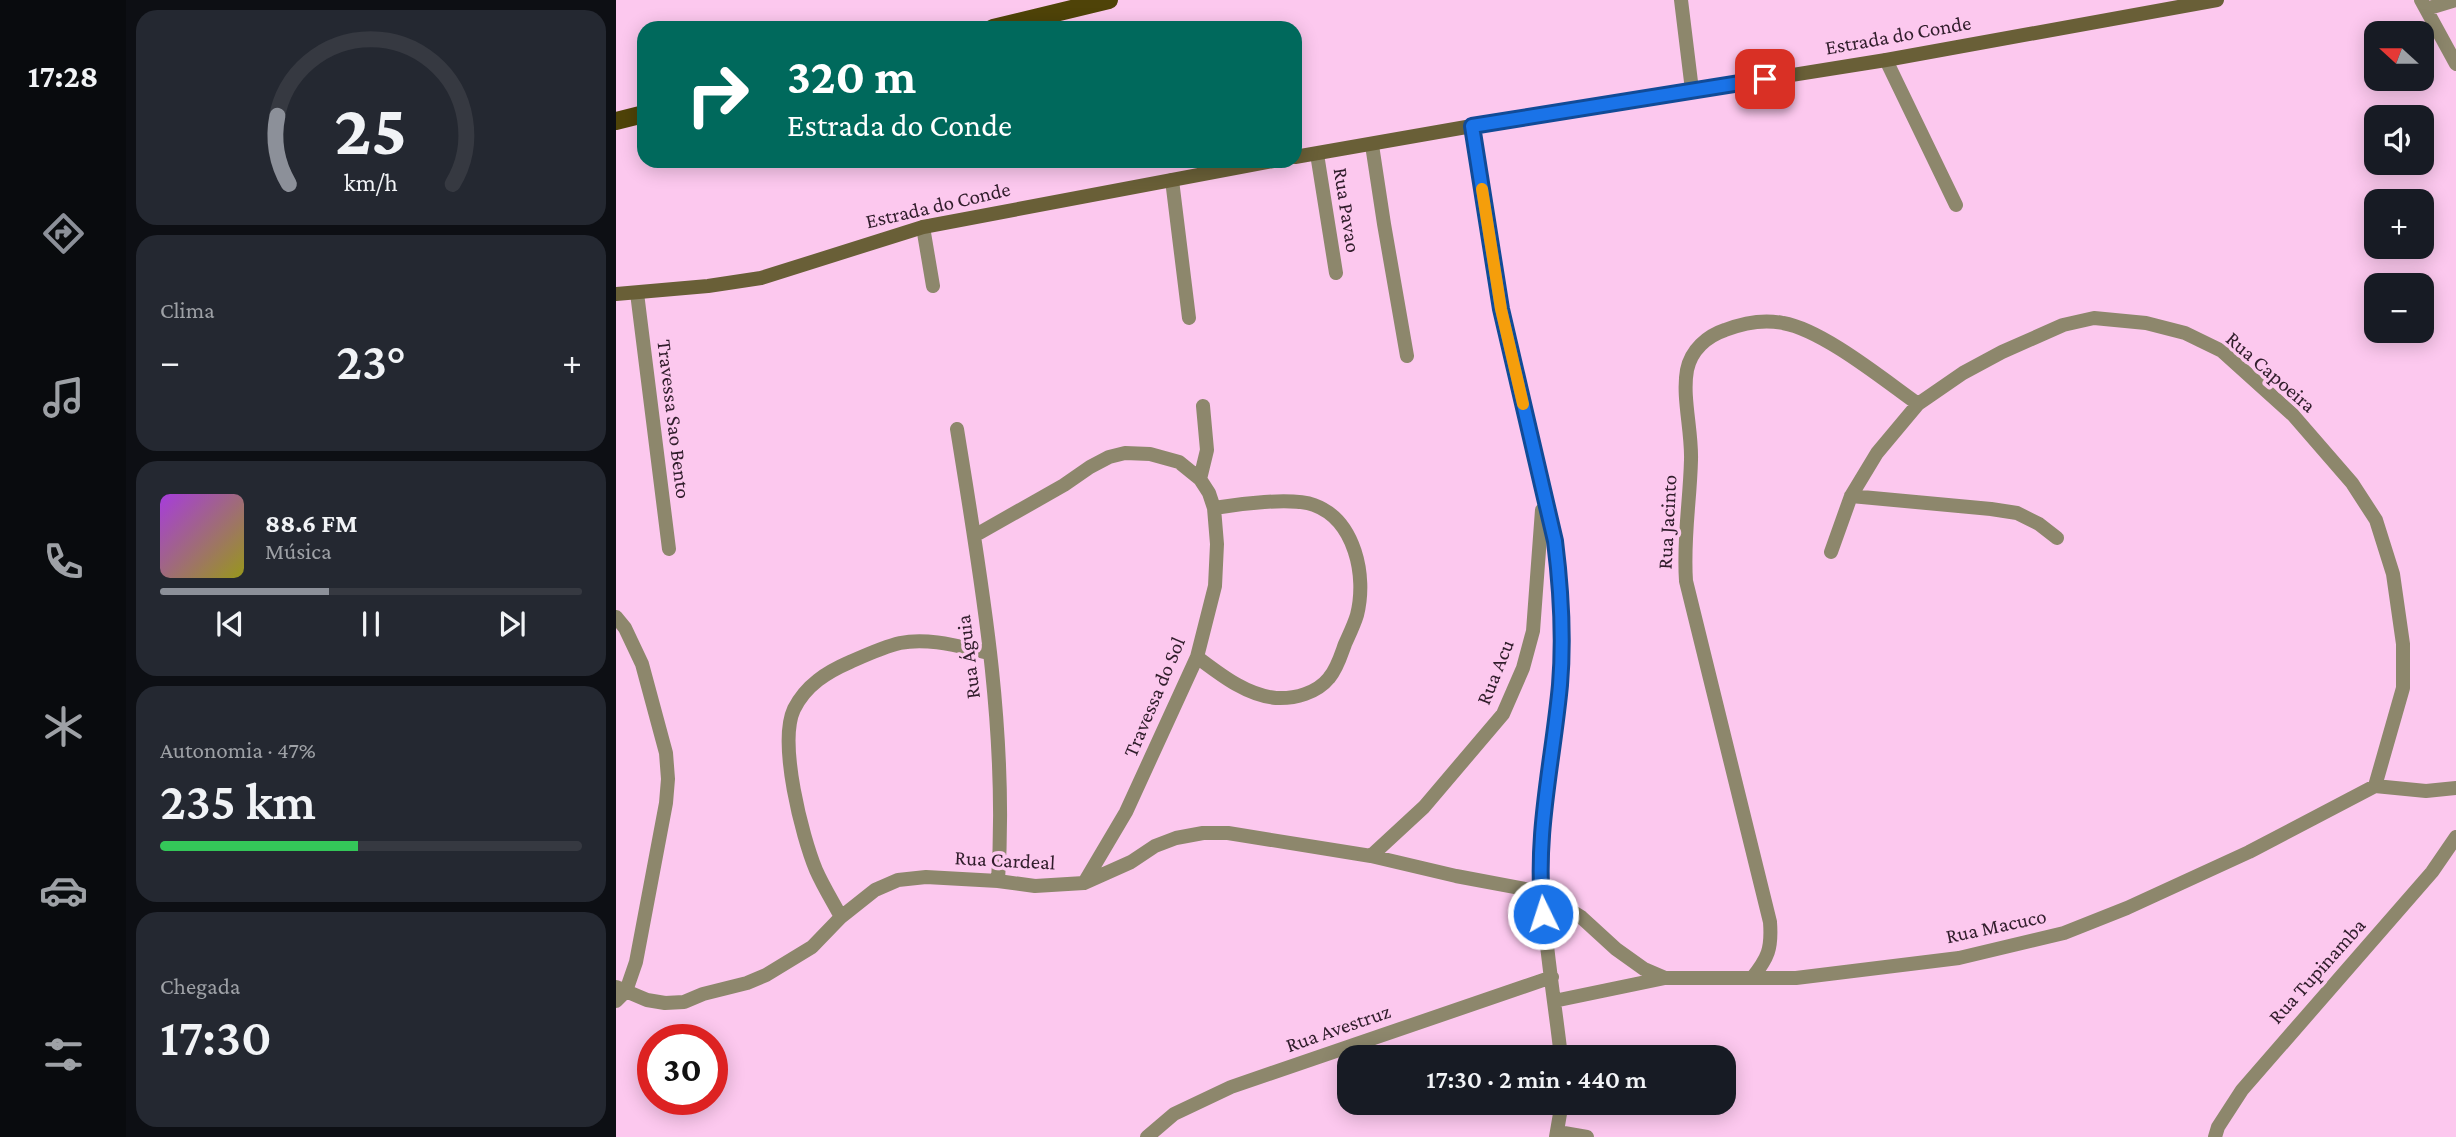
<!DOCTYPE html>
<html lang="pt">
<head>
<meta charset="utf-8">
<style>
	:root { --surface:#171b24; --page:#242831; --text:#f1f3f6; --muted:#9ea1a6; --line:#363941; --accent:#8c9099 }
	body { margin:0; font-family:"Crimson Pro",serif; background:var(--page); color:var(--text); height:100vh; display:flex; flex-direction:column; font-size:26px; white-space:nowrap }
	* { box-sizing:border-box; margin:0 }
	p { font-size:23px; color:var(--muted) }
	.icon { flex:none; width:38px; height:38px; fill:none; stroke:currentColor; stroke-width:2; stroke-linecap:round; stroke-linejoin:round }
	.map { position:relative; flex:1; overflow:hidden }
	.side { display:flex; flex-direction:column; gap:10px; padding:10px; background:#0d0f14; width:490px }
	.side>* { flex:none }
	.hud { position:absolute; left:21px; top:21px; width:665px; height:147px; border-radius:21px; box-shadow:0 4px 18px #0003; background:#00695c; color:#fff; overflow:hidden }
	.needle { width:46px; rotate:291deg }
	.buttons { position:absolute; left:1748px; top:21px; display:grid; gap:14px }
	.buttons a { display:grid; place-items:center; width:70px; height:70px; border-radius:14px; background:var(--surface); box-shadow:0 4px 18px #0003; font-size:35px }
	.speed { position:absolute; left:21px; top:1024px; display:flex; gap:14px; font-size:35px; font-weight:700; text-align:center }
	.speed>* { display:grid; place-content:center; width:91px; height:91px; border-radius:50%; background:var(--surface); box-shadow:0 4px 18px #0003; line-height:1 }
	.speed .limit { border:10px solid #d22; background:#fff; color:#111 }
	.pin { position:absolute; display:grid; place-items:center; width:60px; height:60px; color:#fff; margin:-30px; border-radius:14px; box-shadow:0 4px 10px #0006 }
	.me { position:absolute; width:77px; margin:-38px; rotate:356deg; stroke-linejoin:round; filter:drop-shadow(0 0 5px #0008) }
	.turn { display:flex; align-items:center; gap:24px; height:147px; padding:0 35px; font-size:32px }
	.turn .icon { width:91px; height:91px; stroke-width:2.5 }
	.turn b { display:block; font-size:49px; line-height:60px }
	.big { font-size:52px; font-weight:600; line-height:1.1 }
	.side .tile { flex:1; display:flex; flex-direction:column; justify-content:center; gap:10px; min-width:0; padding:0 24px; border-radius:21px; background:var(--page) }
	.side .dial { align-items:center; gap:0 }
	.dial svg { height:182px; overflow:visible; fill:none; stroke:var(--line); stroke-width:7; stroke-linecap:round; text-anchor:middle }
	.dial text { fill:var(--text); stroke:none }
	.song { display:flex; align-items:center; gap:21px }
	.cover { width:84px; height:84px; border-radius:10px; background:linear-gradient(135deg,hsl(280 70% 55%),hsl(60 70% 35%)) }
	.played { height:7px; border-radius:4px; background:linear-gradient(90deg,var(--accent) 40%,var(--line) 40%) }
	.keys { display:flex; justify-content:space-around; direction:ltr }
	.heat { display:flex; justify-content:space-between; align-items:center; font-size:38px; direction:ltr }
	.charge { height:10px; border-radius:5px; background:linear-gradient(90deg,#34c759 47%,var(--line) 0) }
	.trip { position:absolute; left:721px; top:1045px; width:399px; height:70px; border-radius:21px; background:var(--surface); box-shadow:0 4px 18px #0003; font-weight:600; line-height:70px; text-align:center }
	main { display:flex; flex:1; min-height:0 }
	.dock { display:flex; flex-direction:column; width:126px; justify-content:space-around; align-items:center; background:#090b0e; color:var(--muted) }
	.dock .icon { width:49px; height:49px }
	.dock .on { color:var(--accent) }
	.dock b { font-size:32px; color:var(--text) }
	.map>svg:first-child { display:block }
	.lines { fill:none; stroke-linecap:round; stroke-linejoin:round }
	.street { stroke:#8d876c; stroke-width:14 }
	.secondary { stroke:#695f37; stroke-width:14 }
	.primary { stroke:#4f4308; stroke-width:18 }
	.route-casing { stroke:#114b97; stroke-width:18 }
	.route { stroke:#1a73e8; stroke-width:12 }
	.slow { stroke:#f59e0b; stroke-width:12 }
	.labels { text-anchor:middle; stroke-width:7; stroke-linejoin:round; paint-order:stroke }
	.street-label { font-size:21px; fill:#301d2b; stroke:#fcc8ee }
</style>
</head>
<body>
<main>
<nav class="dock">
<b>17:28</b>
<svg class="icon on" aria-label="directions" viewBox="0 0 24 24"><path d="M12 3l9 9-9 9-9-9zM9 14v-3h6M13 9l2 2-2 2"/></svg>
<svg class="icon" aria-label="music" viewBox="0 0 24 24"><path d="M9 18V5l10-2v13"/><circle cx="6" cy="18" r="3"/><circle cx="16" cy="16" r="3"/></svg>
<svg class="icon" aria-label="phone" viewBox="0 0 24 24"><path d="M5 4h4l2 5-3 2q2 4 5 5l2-3 5 2v4C11 20 4 13 5 4z"/></svg>
<svg class="icon" aria-label="climate" viewBox="0 0 24 24"><path d="M12 3v18M4 7l16 10M4 17L20 7"/></svg>
<svg class="icon" aria-label="car" viewBox="0 0 24 24"><path d="M5 17H2v-5l4-1 3-4h7l3 4 3 1v5h-3M9 17h6M6 11h13"/><circle cx="7" cy="17" r="2"/><circle cx="17" cy="17" r="2"/></svg>
<svg class="icon" aria-label="filters" viewBox="0 0 24 24"><path d="M4 7h16M4 17h16"/><circle cx="9" cy="7" r="2"/><circle cx="15" cy="17" r="2"/></svg>
</nav>
<section class="side">
<div class="tile dial"><svg viewBox="0 0 100 80">
<path d="M14 69A42 42 0 1 1 86 69"/>
<path d="M14 69A42 42 0 0 1 9 39" stroke="#8c9099"/>
<text x="50" y="56" font-size="32" font-weight="700">25</text>
<text x="50" y="72" font-size="11">km/h</text>
</svg></div>
<div class="tile"><p>Clima</p>
<div class="heat"><a>−</a><b class="big">23°</b><a>+</a></div>
</div>
<div class="tile">
<div class="song"><i class="cover"></i><div><b>88.6 FM</b><p>Música</p></div></div>
<div class="played"></div>
<div class="keys"><svg class="icon" aria-label="previous" viewBox="0 0 24 24"><path d="M18 5L8 12l10 7zM5 5v14"/></svg><svg class="icon" aria-label="pause" viewBox="0 0 24 24"><path d="M8 5v14M16 5v14"/></svg><svg class="icon" aria-label="next" viewBox="0 0 24 24"><path d="M6 5l10 7-10 7zM19 5v14"/></svg></div>
</div>
<div class="tile"><p>Autonomia · 47%</p><b class="big">235 km</b><div class="charge"></div></div>
<div class="tile"><p>Chegada</p><b class="big">17:30</b></div>
</section>
<div class="map">
<svg width="1840" height="1137" viewBox="0 0 1840 1137">
	<rect width="100%" height="100%" fill="#fcc8ee"/>
	<g class="lines">
		<path class="street" d="M 1065,0 L 1076,90
			M 1805,0 L 1840,64
			M 1810,9 L 1840,0
			M 1270,60 L 1340,205
			M 856,126 L 885,309 L 938,541 C 945,589 948,636 944,685 C 940,729 931,773 927,817 C 920,898 936,977 945,1057
			M 756,145 L 768,224 L 791,356
			M 701,154 L 720,273
			M 556,180 L 573,318
			M 307,227 L 317,286
			M 21,293 L 53,549
			M 341,429 C 365,578 392,730 382,881
			M 584,479 L 591,450 L 587,406
			M 1235,496 L 1375,509 L 1401,513 L 1423,524 L 1441,538
			M 358,536 L 448,485 L 474,467 L 493,457 L 509,453 L 534,454 L 563,462 L 584,479 L 593,493 L 598,508 L 601,544 L 599,586 L 581,657 L 510,812 L 468,883
			M 1215,552 L 1235,496 L 1261,453 L 1302,404 L 1347,373 L 1386,352 L 1447,325 L 1478,318 L 1530,323 L 1569,333 L 1606,351 L 1677,415 L 1736,483 L 1760,520 L 1777,574 L 1787,644 L 1787,688 L 1759,786
			M 0,617 L 9,628 L 26,664 L 50,753 L 52,779 L 50,803 L 20,962 L 10,991 L 0,1001
			M 581,657 C 605,675 630,695 660,698 C 679,699 701,693 713,678 C 721,669 725,655 729,644 C 733,635 738,625 741,615 C 751,576 739,520 698,505 C 676,497 621,504 598,508
			M 755,856 L 808,807 L 887,714 L 907,668 L 917,631 L 926,510
			M 225,917 C 217,902 207,886 200,870 C 186,836 162,743 178,709 C 190,685 211,672 234,662 C 250,655 267,647 284,643 C 313,637 345,647 373,653
			M 1136,978 C 1152,958 1156,949 1154,922 L 1070,581 C 1067,538 1074,502 1075,460 C 1076,431 1066,397 1071,370 C 1075,350 1091,336 1109,330 C 1127,323 1147,319 1167,323 C 1207,330 1268,380 1302,404
			M 0,987 L 31,1000 L 49,1003 L 68,1002 L 87,994 L 131,983 L 150,975 L 196,947 L 225,917 L 259,890 L 282,880 L 310,877 L 382,881 L 419,886 L 468,883 L 515,862 L 539,846 L 560,838 L 587,833 L 612,833 L 755,856 L 840,876 L 925,892 L 965,917 L 1000,949 L 1028,969 L 1049,978 L 1180,978 L 1343,958 L 1448,933 L 1511,908 L 1633,852 L 1759,786 L 1810,791 L 1840,788
			M 938,1001 L 1049,978
			M 942,1132 L 971,1137
			M 531,1137 L 558,1114 L 615,1087 L 936,977
			M 940,1137 L 946,1102
			M 1599,1137 L 1602,1127 L 1626,1090 L 1816,872 L 1840,837"/>
		<path class="secondary" d="M 679,157 L 856,126 L 1270,60 L 1601,0
			M 0,294 L 92,286 L 145,278 L 307,227 L 657,161"/>
		<path class="primary" d="M 377,28 L 493,0
			M 0,121 L 28,114"/>
	</g>
	<g class="lines">
		<defs>
			<path id="route" d="M 927,914 C 918,837 937,761 944,685 C 948,636 945,589 939,541 L 885,309 L 856,126 L 1149,79"/>
		</defs>
		<use href="#route" class="route-casing"/>
		<use href="#route" class="route"/>
		<path class="slow" d="M 866,189 L 885,309 L 907,404"/>
	</g>
	<g class="labels">
		<g class="street-label">
			<text transform="translate(1282 35) rotate(-10)" y="7">Estrada do Conde</text>
			<text transform="translate(322 205) rotate(-13)" y="7">Estrada do Conde</text>
			<text transform="translate(731 210) rotate(81)" y="7">Rua Pavao</text>
			<text transform="translate(1655 372) rotate(41)" y="7">Rua Capoeira</text>
			<text transform="translate(58 419) rotate(83)" y="7">Travessa Sao Bento</text>
			<text transform="translate(1051 522) rotate(-87)" y="7">Rua Jacinto</text>
			<text transform="translate(352 657) rotate(-97)" y="7">Rua Águia</text>
			<text transform="translate(879 672) rotate(-68)" y="7">Rua Acu</text>
			<text transform="translate(538 697) rotate(-67)" y="7">Travessa do Sol</text>
			<text transform="translate(389 860) rotate(3)" y="7">Rua Cardeal</text>
			<text transform="translate(1380 926) rotate(-12)" y="7">Rua Macuco</text>
			<text transform="translate(1701 971) rotate(-48)" y="7">Rua Tupinamba</text>
			<text transform="translate(722 1028) rotate(-19)" y="7">Rua Avestruz</text>
		</g>
	</g>
</svg>
<div class="buttons">
<a><svg class="needle" viewBox="-14 -14 28 28"><path d="M0-13l5 13h-10z" fill="#e53935"/><path d="M0 13l5-13h-10z" fill="#9ea1a6"/></svg></a>
<a><svg class="icon" aria-label="sound" viewBox="0 0 24 24"><path d="M4 9h4l5-4v14l-5-4H4zM17 9q2 3 0 6"/></svg></a>
<a>+</a>
<a>−</a>
</div>
<div class="speed"><div class="limit">30</div></div>
<div class="pin" style="left:1149px;top:79px;background:#d93025"><svg class="icon" aria-label="arrive" viewBox="0 0 24 24"><path d="M6 21V4h12l-3 4 3 4H6"/></svg></div>
<svg class="me" style="left:927px;top:914px" viewBox="-20 -20 40 40"><circle r="17" fill="#1a73e8" stroke="#fff" stroke-width="3"/><path d="M0-11L8 9 0 5-8 9z" fill="#fff"/></svg>
<div class="trip">17:30 · 2 min · 440 m</div>
<div class="hud">
<div class="turn"><svg class="icon" aria-label="right" viewBox="0 0 24 24"><path d="M7 20v-9h11M14 6l5 5-5 5"/></svg><div><b>320 m</b>Estrada do Conde</div></div>
</div>
</div>
</main>
</body>
</html>
